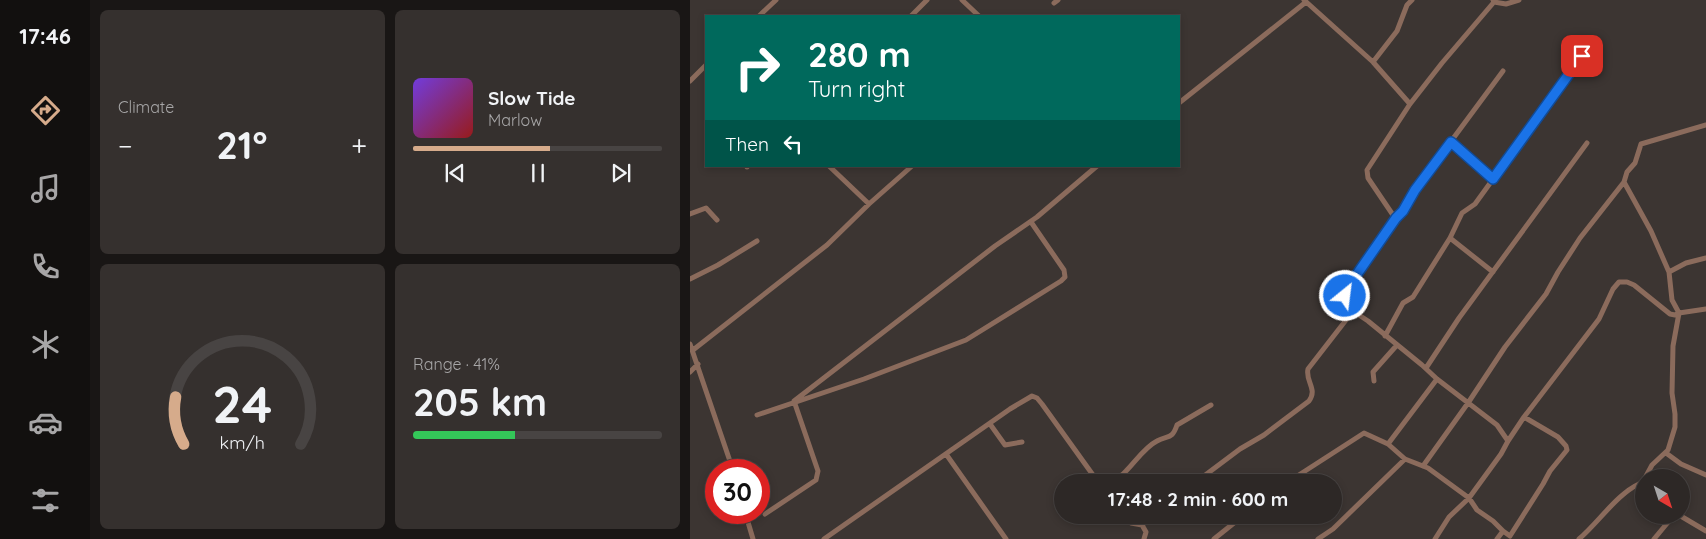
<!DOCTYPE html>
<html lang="en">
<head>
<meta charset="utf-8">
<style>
	:root { --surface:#2d2826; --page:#35302e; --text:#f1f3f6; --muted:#a7a6a7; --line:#484443; --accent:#d6ab8b }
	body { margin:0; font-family:Quicksand,sans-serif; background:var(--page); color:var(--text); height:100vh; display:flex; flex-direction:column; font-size:19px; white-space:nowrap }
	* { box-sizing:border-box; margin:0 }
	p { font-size:16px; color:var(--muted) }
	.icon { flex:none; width:28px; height:28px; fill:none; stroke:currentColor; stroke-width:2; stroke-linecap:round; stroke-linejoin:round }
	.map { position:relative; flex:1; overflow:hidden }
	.side { display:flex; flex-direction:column; gap:10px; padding:10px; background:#191615; width:600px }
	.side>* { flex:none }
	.guide { position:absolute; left:15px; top:15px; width:475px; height:152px; border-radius:0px; box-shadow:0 2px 8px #0003,0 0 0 1px var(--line); background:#00695c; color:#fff; overflow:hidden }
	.needle { width:32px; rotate:141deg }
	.tools { position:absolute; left:945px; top:469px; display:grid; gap:10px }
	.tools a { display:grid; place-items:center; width:55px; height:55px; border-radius:50%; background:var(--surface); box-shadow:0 2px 8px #0003,0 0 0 1px var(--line); font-size:25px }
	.speed { position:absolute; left:15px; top:459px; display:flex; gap:10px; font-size:25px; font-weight:700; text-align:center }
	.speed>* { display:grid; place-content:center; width:65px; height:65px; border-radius:50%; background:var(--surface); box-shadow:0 2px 8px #0003,0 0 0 1px var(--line); line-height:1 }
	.speed .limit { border:8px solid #d22; background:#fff; color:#111 }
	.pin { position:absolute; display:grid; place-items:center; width:42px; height:42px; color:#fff; margin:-21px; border-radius:10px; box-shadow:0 2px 8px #0006 }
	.me { position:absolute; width:55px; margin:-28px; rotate:29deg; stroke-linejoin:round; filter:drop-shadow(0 0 4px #0008) }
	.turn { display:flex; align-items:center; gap:18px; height:105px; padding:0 20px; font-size:22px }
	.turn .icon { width:65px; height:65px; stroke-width:2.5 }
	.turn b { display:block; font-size:35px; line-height:42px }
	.then { display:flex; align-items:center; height:48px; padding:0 20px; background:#0003; gap:10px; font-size:19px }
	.big { font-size:38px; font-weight:700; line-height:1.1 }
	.side .widget { flex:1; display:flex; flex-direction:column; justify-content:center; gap:8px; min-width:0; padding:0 18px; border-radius:8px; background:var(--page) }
	.side .dial { align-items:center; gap:0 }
	.dial svg { height:130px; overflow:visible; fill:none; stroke:var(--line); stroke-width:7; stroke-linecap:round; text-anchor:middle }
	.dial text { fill:var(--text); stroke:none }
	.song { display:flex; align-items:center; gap:15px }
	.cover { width:60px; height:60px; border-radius:8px; background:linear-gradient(135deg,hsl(260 70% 55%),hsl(0 70% 35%)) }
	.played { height:5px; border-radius:2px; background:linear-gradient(90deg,var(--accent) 55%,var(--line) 55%) }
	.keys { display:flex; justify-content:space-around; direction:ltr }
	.heat { display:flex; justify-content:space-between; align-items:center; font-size:28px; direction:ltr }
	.charge { height:8px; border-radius:4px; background:linear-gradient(90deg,#34c759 41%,var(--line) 0) }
	.side .tiles { flex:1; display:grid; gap:10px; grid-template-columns:repeat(2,1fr) }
	.trip { position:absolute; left:364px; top:474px; width:288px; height:50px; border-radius:25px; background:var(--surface); box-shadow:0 2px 8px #0003,0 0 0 1px var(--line); font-weight:700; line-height:50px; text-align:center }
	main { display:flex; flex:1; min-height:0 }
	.tabs { display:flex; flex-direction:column; width:90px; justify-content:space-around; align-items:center; background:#12100f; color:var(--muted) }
	.tabs .icon { width:35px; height:35px }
	.tabs .on { color:var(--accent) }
	.tabs b { font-size:22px; color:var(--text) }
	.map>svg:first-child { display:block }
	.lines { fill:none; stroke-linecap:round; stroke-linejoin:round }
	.minor { stroke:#8b6b5c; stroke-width:5 }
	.route-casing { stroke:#114b97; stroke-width:12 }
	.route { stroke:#1a73e8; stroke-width:9 }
</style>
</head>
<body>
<main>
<nav class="tabs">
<b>17:46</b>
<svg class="icon on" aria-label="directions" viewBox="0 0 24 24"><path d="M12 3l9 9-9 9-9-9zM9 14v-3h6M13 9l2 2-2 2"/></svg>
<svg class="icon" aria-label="music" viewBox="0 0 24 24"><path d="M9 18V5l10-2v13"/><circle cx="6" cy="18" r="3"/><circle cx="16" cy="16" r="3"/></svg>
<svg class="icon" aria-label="phone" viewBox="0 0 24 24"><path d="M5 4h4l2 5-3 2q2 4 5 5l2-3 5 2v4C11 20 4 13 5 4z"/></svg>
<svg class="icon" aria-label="climate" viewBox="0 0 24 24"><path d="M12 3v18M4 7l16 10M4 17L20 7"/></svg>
<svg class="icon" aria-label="car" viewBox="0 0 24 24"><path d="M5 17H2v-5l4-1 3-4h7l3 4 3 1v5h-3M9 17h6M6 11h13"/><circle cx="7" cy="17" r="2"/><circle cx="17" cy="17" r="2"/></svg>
<svg class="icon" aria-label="filters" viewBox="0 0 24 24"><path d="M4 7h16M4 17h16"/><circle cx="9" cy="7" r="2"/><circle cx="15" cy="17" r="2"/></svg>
</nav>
<section class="side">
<div class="tiles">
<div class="widget"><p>Climate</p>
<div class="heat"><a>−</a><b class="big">21°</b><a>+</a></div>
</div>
<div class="widget">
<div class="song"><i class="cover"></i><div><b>Slow Tide</b><p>Marlow</p></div></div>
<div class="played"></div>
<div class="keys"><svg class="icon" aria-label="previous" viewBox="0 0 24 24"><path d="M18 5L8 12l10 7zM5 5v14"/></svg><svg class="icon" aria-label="pause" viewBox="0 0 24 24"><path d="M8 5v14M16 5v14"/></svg><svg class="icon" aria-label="next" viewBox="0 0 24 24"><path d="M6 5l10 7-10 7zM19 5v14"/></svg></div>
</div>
<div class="widget dial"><svg viewBox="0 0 100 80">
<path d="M14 69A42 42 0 1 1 86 69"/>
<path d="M14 69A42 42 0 0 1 9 40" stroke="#d6ab8b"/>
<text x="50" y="56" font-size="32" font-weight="700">24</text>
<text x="50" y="72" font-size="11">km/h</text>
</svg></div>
<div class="widget"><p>Range · 41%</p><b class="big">205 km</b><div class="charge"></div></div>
</div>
</section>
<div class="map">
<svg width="1016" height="539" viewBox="0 0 1016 539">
	<rect width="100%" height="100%" fill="#3c3532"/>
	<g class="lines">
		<path class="minor" d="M 272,0 L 289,16
			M 614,0 L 683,62 L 720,104
			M 803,0 L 804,2 L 816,4 L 829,0
			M 364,3 L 368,0
			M 69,16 L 86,0
			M 221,16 L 237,0
			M 683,62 L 707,31 L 717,5 L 722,0
			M 813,71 L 725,190 L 713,211 L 705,218 L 656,290 L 655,302 L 663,311 L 678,321 L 732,365 L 747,379 L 807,425 L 818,441
			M 0,81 L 16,65
			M 489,103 L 616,2
			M 761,142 L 803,179
			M 139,166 L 179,204 L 222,166
			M 57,167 L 57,166
			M 934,182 L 961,231 L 979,272 L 982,300 L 989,313 L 1016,309
			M 0,214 L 16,208 L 27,220
			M 705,218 L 678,178 L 677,170 L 720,104 L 752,63 L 804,2
			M 760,238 L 803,272
			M 979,272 L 996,263 L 1016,258
			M 0,279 L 28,265 L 67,241
			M 695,336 L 713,303 L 723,297 L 760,238 L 772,213 L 785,204 L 892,56
			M 0,344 L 43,470
			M 3,350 L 137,245 L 179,204
			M 736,368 L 769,318 L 897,143
			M 0,372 L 8,364
			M 747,379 L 698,444 L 715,459 L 738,468 L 779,498 L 787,510 L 803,521 L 813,531 L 820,536 L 853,484 L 860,471 L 877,450 L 876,446 L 868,437 L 834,417
			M 684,381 L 683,372 L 707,345
			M 67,415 L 174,379 L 276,340 L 371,281 L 375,277 L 374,270 L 341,222
			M 300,424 L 315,445 L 332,442
			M 976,453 L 991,464 L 1016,475
			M 256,454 L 316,539
			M 733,466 L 778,403 L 815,347 L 856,294 L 868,272 L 890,238 L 934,182 L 937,172 L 945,163 L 951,144 L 1016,125
			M 954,480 L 949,484 L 954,487
			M 420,482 C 426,479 432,476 436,471 C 446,461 455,447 467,441 C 478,435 482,440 487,425 L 521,405
			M 506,482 L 550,449 L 574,435 L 619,401 C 628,389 615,381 618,369 L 663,311
			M 598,482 L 674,433 L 698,444
			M 55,512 L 63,539
			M 75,514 L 126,480 L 128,471 L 104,401 L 305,246 L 347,217 L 407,166
			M 432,515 L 441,523 L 452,525 L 463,515
			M 989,515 L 1016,531
			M 452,525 L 456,532 L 454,539
			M 134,539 L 320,409 L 342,396 L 347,398 L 352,404 L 408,482
			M 524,539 L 554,515
			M 628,539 L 643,529 L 715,459
			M 745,539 L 759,517 L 779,498 L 811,454 L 818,441 L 834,417 L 909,319 L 923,289 L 929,282 L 937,282 L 944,285 L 980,314 L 985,315 L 989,313 L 983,346 L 982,393 L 985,414 L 985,427 L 978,450 L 962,465 L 955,478
			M 807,539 L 813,531
			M 889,539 C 908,523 927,494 949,484
			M 964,539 L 984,515"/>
	</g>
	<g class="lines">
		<defs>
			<path id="route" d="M 655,296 L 656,290 L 706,218 L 713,211 L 725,190 L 761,142 L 803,179 L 892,56"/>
		</defs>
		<use href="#route" class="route-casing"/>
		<use href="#route" class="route"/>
	</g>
</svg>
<div class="tools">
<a><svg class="needle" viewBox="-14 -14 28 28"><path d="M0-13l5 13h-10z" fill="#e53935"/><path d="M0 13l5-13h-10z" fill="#a7a6a7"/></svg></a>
</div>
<div class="speed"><div class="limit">30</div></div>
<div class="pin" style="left:892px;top:56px;background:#d93025"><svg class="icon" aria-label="arrive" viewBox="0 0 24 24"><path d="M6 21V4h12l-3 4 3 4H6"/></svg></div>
<svg class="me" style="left:655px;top:296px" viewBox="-20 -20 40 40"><circle r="17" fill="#1a73e8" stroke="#fff" stroke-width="3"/><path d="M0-11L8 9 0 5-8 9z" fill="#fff"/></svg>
<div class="trip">17:48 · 2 min · 600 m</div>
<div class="guide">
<div class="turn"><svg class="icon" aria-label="right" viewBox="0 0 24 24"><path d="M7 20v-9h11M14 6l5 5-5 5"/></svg><div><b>280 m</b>Turn right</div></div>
<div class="then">Then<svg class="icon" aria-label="left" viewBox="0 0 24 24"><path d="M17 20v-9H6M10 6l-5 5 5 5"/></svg></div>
</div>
</div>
</main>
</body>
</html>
